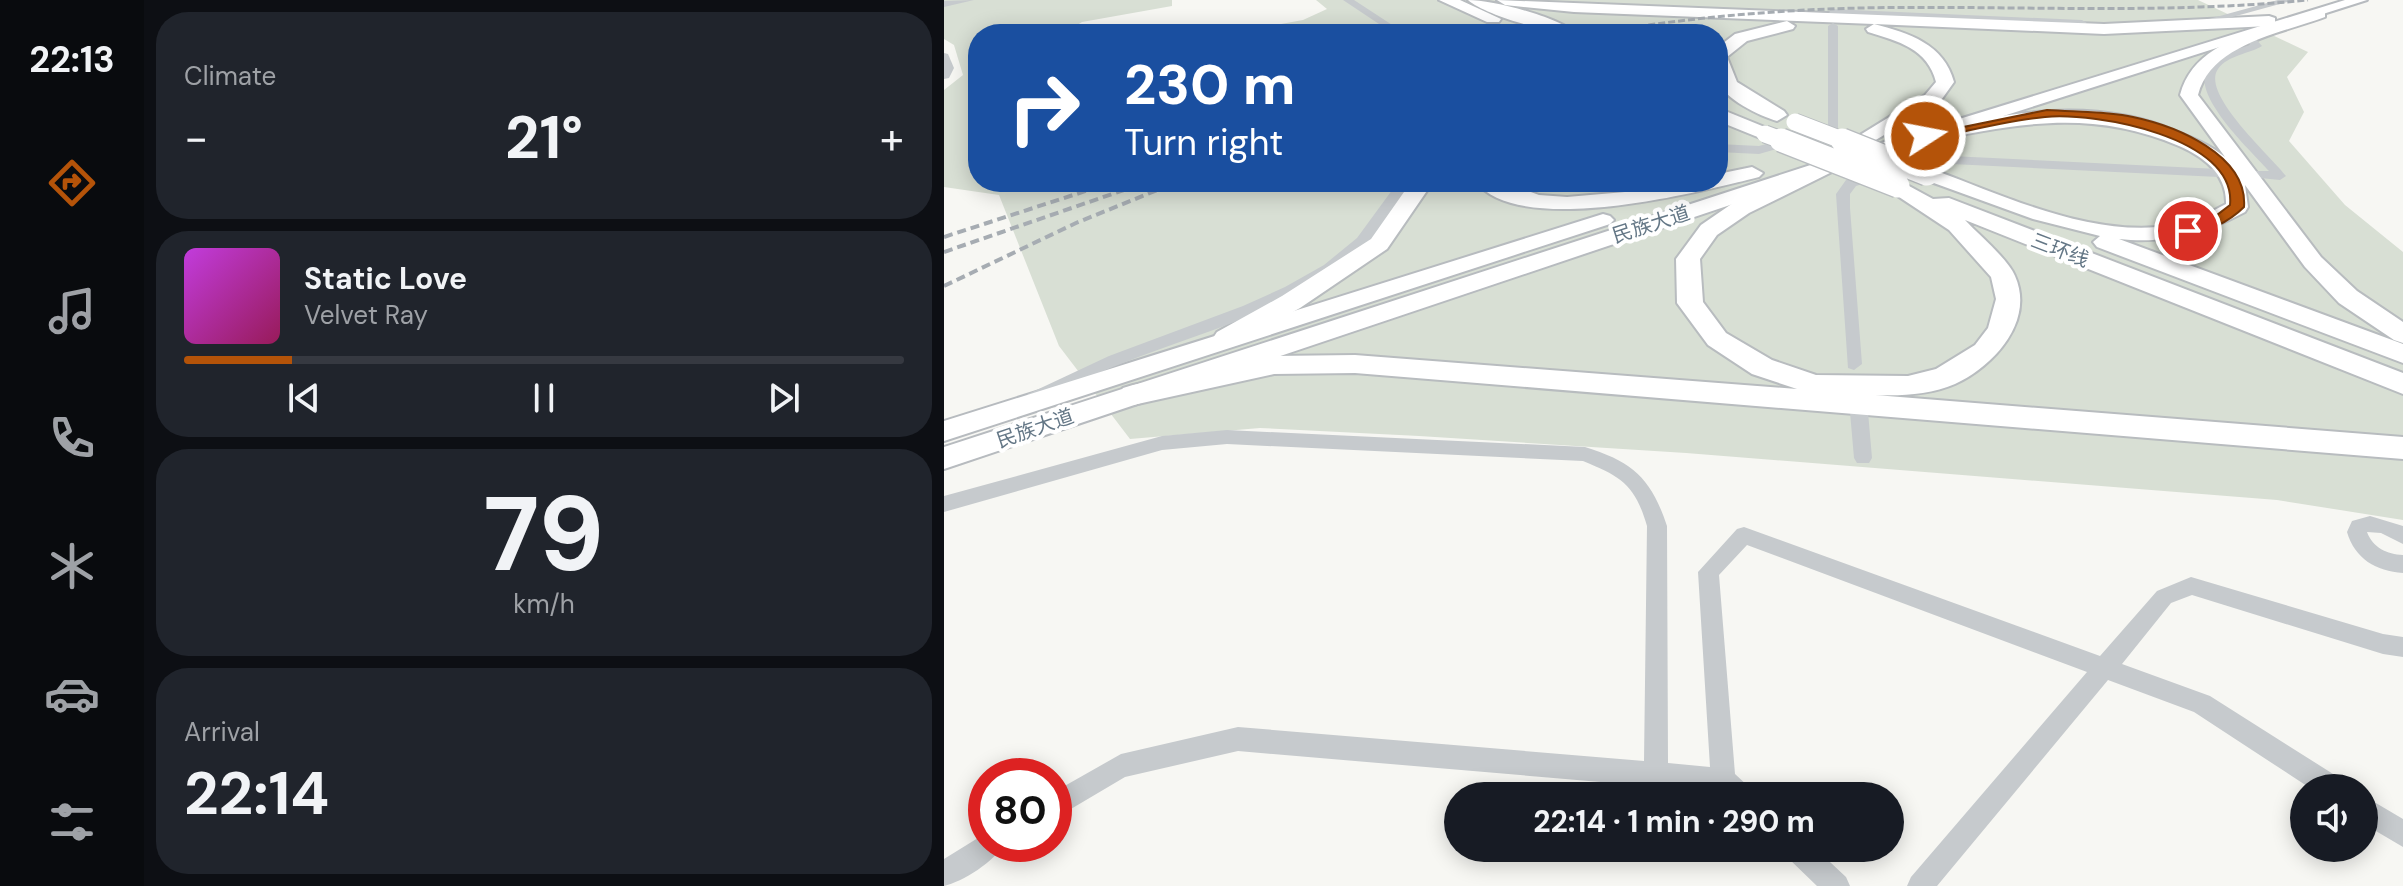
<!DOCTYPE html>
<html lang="en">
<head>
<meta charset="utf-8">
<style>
	:root { --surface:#171b24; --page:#20242c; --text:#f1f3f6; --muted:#9ea1a6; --line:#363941; --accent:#b45309 }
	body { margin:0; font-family:"DM Sans","Noto Sans SC",sans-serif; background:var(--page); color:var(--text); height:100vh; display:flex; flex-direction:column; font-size:30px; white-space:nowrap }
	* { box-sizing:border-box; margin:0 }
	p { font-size:26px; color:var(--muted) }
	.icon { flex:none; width:44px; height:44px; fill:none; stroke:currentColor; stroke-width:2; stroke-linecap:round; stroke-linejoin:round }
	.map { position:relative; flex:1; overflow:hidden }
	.drawer { display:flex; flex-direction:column; gap:12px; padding:12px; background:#0d0f14; width:800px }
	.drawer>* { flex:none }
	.hud { position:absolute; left:24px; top:24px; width:760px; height:168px; border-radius:32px; box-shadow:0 4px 20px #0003; background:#1a4fa0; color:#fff; overflow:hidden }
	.controls { position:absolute; left:1346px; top:774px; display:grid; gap:16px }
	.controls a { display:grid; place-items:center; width:88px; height:88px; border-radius:50%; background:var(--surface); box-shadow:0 4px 20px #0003; font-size:40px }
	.speed { position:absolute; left:24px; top:758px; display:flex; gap:16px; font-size:40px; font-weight:700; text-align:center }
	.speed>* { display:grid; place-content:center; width:104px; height:104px; border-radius:50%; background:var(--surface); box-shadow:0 4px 20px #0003; line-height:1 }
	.speed .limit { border:12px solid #d22; background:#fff; color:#111 }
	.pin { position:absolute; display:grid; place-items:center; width:68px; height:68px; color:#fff; margin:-34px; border:4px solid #fff; border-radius:50%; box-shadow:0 2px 8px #0007 }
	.me { position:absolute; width:88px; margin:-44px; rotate:79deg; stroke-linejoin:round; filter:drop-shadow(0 0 6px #0008) }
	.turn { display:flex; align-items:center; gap:28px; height:168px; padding:0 24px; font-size:36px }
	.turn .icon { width:104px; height:104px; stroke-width:2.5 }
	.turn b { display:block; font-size:56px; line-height:68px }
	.big { font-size:60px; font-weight:700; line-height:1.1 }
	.drawer .tile { flex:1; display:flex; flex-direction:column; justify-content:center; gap:12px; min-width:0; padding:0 28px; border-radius:32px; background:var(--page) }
	.drawer .dial { align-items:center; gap:0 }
	.dial b { font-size:104px; line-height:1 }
	.song { display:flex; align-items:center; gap:24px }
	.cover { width:96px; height:96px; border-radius:12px; background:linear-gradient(135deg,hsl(290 70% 55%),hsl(330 70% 35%)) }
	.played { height:8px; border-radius:4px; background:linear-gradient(90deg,var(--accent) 15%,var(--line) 15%) }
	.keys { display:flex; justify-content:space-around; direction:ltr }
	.heat { display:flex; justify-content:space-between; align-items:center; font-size:44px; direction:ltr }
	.trip { position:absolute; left:500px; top:782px; width:460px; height:80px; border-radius:40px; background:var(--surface); box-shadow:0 4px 20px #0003; font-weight:700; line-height:80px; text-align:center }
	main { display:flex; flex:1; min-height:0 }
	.tab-bar { display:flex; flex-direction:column; width:144px; justify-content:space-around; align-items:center; background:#090b0e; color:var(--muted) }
	.tab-bar .icon { width:56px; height:56px }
	.tab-bar .on { color:var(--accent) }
	.tab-bar b { font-size:36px; color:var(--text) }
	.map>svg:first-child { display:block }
	.green { fill:#d8dfd4 }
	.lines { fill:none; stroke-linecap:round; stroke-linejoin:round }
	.primary-casing { stroke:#b7bbbf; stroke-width:4 }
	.trunk-casing { stroke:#b8bcbf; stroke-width:4 }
	.minor { fill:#c6cacd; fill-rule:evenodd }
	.tertiary { fill:#c6cacd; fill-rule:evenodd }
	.primary { fill:#fff; fill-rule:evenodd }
	.trunk { fill:#fff; fill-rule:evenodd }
	.rail-far1 { stroke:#a6acb2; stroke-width:3; stroke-dasharray:7 3; stroke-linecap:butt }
	.rail { stroke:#a6acb2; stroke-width:4; stroke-dasharray:9 5; stroke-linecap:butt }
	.trunk-bridge-far1-casing { stroke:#b8bcbf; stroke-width:19; stroke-linecap:butt }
	.trunk-bridge-casing { stroke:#b8bcbf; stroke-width:26; stroke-linecap:butt }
	.trunk-bridge-far1 { stroke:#fff; stroke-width:17 }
	.trunk-bridge { stroke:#fff; stroke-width:23 }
	.route { fill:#b45309; stroke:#753606; stroke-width:2 }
	.labels { text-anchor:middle; stroke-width:8; stroke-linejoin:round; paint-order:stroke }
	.far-street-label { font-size:20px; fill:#647786; stroke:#fff }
</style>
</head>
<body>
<main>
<nav class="tab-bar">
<b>22:13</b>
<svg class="icon on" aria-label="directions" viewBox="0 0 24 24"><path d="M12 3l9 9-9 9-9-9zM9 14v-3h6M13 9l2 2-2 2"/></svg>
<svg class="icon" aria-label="music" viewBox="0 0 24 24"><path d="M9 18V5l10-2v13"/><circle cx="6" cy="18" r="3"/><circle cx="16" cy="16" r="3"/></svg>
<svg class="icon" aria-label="phone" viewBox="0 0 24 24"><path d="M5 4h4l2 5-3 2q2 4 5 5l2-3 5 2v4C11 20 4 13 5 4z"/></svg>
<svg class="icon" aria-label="climate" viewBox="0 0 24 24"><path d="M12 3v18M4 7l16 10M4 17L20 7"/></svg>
<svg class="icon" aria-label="car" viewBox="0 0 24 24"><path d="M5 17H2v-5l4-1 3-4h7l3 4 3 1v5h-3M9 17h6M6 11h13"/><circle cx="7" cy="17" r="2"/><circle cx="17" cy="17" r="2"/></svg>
<svg class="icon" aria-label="filters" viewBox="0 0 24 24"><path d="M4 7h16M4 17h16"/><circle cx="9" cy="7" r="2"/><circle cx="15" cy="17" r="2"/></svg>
</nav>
<section class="drawer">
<div class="tile"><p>Climate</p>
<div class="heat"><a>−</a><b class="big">21°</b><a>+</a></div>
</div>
<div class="tile">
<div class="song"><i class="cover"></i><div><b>Static Love</b><p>Velvet Ray</p></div></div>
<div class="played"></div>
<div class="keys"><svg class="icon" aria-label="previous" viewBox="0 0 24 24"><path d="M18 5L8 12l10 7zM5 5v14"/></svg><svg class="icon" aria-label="pause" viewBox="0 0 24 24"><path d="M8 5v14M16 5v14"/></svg><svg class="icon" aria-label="next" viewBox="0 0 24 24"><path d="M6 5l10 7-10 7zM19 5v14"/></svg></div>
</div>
<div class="tile dial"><b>79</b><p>km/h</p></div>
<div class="tile"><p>Arrival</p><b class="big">22:14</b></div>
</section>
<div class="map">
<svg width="1459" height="886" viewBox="0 0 1459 886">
	<rect width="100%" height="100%" fill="#f7f7f3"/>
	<path class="green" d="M 0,0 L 228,0 L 228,6 L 138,22 L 119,34 L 34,34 L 34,182 L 774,182 L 774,34 L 283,34 L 359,20 L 383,9 L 372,0 L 1254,0 L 1364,52 L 1343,77 L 1360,112 L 1345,141 L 1401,205 L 1459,252 L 1459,520 L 1333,500 L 742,453 L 475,436 L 316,428 L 186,439 L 115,346 L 55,195 L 0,187 L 0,90 L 19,75 L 10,45 L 0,39 Z"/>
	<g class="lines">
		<defs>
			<path id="primary" d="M 1401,0 L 1423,0 L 896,168 L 0,469 L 0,447 L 882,160 Z
				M 659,214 L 666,216 L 670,220 L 666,224 L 0,441 L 0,421 Z"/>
			<path id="trunk" d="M 495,0 L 516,0 L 557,19 L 555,22 L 543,22 Z
				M 524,0 C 549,0 615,17 633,34 C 609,34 542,16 524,0 Z
				M 553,0 L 1160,24 L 1325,16 L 1331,18 L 1331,24 L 1369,11 L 1381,11 L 1381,17 C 1338,33 1267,44 1254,95 L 1377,257 L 1413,291 L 1459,322 L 1459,343 L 1450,340 L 1395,303 L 1361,267 L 1301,185 L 1304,207 L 1301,212 C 1260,234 1222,244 1175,239 L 1459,344 L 1459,363 L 1153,247 L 1149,242 L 1156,236 L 1089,219 L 976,178 L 972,174 L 976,170 L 990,170 C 1063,197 1151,239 1230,225 C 1249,222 1265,213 1282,204 C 1283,174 1260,157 1235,146 C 1146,108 1072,124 981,142 L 971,136 L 981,130 C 1065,113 1150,96 1232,131 C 1249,138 1266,145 1281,157 L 1236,95 C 1247,53 1287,39 1325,26 L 1160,34 L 930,24 C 965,33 1000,44 1010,82 L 995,103 L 923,145 L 916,143 L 913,139 L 916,135 L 981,95 L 992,82 C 984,49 954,41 924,32 L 922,29 L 930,24 L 630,12 L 561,5 Z
				M 843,21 L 851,26 L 849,29 L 803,41 L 783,57 L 793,82 L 840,111 L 843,115 L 833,121 C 816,116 780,99 774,81 C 771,72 774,57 774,47 L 791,34 Z
				M 774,108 L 828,130 L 831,134 L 821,140 L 774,121 Z
				M 889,158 L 899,164 L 896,168 L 805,213 L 773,235 L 756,259 L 759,302 L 782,333 L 828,360 L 872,375 L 964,376 L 992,369 L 1031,345 L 1044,328 L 1052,299 L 1047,277 L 1005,230 L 946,191 L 943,186 L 954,180 L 989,199 L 1005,198 L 1459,373 L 1459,394 L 1021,220 C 1035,235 1064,259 1071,276 C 1091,321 1050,366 1011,384 C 986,395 957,396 931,395 L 1459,437 L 1459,459 L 411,373 L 330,374 L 189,405 L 179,402 L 175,395 L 179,388 L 189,385 L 330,356 L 411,355 L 853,389 L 808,374 L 764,345 L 733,303 L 732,259 L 757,225 L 789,203 Z
				M 808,167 L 819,173 L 815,177 C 756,192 576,238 532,182 L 560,182 L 595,195 L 623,197 L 681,192 L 735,182 L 774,182 L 774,174 Z
				M 467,182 L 489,182 L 443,249 L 356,308 L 291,344 L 282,347 L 273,344 L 269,338 L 273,332 L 338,296 L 427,239 Z"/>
		</defs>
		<use href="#primary" class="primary-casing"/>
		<use href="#trunk" class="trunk-casing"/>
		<path class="minor" d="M 30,0 L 0,7 L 0,1 Z
			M 399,0 L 410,0 L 462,34 L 450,34 Z
			M 1334,0 L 1350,0 L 1259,25 L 1254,22 Z
			M 886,9 L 1138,20 L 1143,23 L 1138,26 L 894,14 L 890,18 L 885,15 Z
			M 889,23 L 894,26 L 894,131 L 815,154 L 774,152 L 774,144 L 815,146 L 884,127 L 884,26 Z
			M 1303,38 L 1311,38 L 1318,46 C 1305,54 1284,55 1274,69 C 1256,94 1328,157 1342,176 L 1336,180 L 1306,177 L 1306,171 L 1325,171 C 1308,152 1254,102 1261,74 C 1265,56 1291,50 1306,45 Z
			M 986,155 L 1275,169 L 1281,173 L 1275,177 L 987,163 L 912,186 L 906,194 L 906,208 L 918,364 L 910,370 L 904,368 L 892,194 L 902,180 Z
			M 454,182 L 466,182 C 454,203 442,225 425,242 C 359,307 262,330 179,363 C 150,374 123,388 96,402 L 84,402 L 81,398 L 84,394 L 165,356 L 299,306 L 341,287 L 380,265 L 413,238 Z
			M 915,406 L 924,412 L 928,458 L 925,463 L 913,463 L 910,458 L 906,412 Z
			M 283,430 L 641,447 C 689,462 707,478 723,526 L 724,763 L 766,767 L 754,572 L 793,529 L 800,527 L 1156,656 L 1213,591 L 1247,577 L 1439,634 L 1459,637 L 1459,657 L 1439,654 L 1248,595 L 1227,603 L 1178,664 L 1266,696 L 1397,779 L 1400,788 L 1366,788 L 1250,712 L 1164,680 L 993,886 L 963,886 L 967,877 L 1143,672 L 803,545 L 775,575 L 791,774 L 805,787 L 809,796 L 778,796 L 774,792 L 294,751 L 181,777 L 110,819 L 110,792 L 177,754 L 294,727 L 700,761 L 703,526 C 691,485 678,477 639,461 L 283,444 L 218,450 L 0,512 L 0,496 L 218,436 Z
			M 1426,516 L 1459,526 L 1459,544 L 1437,533 L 1423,532 C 1429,548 1443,554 1459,555 L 1459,573 C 1432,571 1411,559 1403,532 L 1408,521 Z
			M 1420,796 L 1459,819 L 1459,847 L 1420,824 Z
			M 42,833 L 42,844 L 59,844 C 52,861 18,882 0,886 L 0,859 Z
			M 839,848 L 871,848 L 902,877 L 906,886 L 873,886 L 843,857 Z"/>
		<path class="tertiary" d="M 0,53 L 4,54 L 10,68 L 5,78 L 0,79 Z"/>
		<use href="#primary" class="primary"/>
		<use href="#trunk" class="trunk"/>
		<path class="rail-far1" d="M 645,34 C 735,19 825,10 916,8 C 1066,5 1215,15 1364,0"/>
		<path class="rail" d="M 0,237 L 160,185
			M 0,252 L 203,182
			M 0,286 L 132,223 L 233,182"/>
		<defs>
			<path id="trunk-bridge-far1" d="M 851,122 L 903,142
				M 821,134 L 843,142"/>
			<path id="trunk-bridge" d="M 837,140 L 954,186
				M 898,140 L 983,174"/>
		</defs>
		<use href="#trunk-bridge-far1" class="trunk-bridge-far1-casing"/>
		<use href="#trunk-bridge" class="trunk-bridge-casing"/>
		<use href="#trunk-bridge-far1" class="trunk-bridge-far1"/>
		<use href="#trunk-bridge" class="trunk-bridge"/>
	</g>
	<path class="route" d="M 1103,110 C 1131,112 1162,111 1189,117 C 1232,126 1304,155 1300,207 C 1286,221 1259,236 1239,234 L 1239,228 L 1269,218 L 1286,205 C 1293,137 1151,112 1101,117 C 1061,121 1020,132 981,140 L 975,136 Z"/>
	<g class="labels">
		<g class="far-street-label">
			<text transform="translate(707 224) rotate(-18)" y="7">民族大道</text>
			<text transform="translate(1116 250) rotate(21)" y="7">三环线</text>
			<text transform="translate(91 428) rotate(-19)" y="7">民族大道</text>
		</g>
	</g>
</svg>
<div class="controls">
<a><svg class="icon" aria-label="sound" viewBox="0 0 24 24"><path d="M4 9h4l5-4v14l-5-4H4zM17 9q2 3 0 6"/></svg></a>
</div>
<div class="speed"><div class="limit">80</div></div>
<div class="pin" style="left:1244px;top:231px;background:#d93025"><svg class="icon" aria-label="arrive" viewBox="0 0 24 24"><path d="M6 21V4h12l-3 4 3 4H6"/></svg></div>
<svg class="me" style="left:981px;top:136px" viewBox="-20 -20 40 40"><circle r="17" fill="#b45309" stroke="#fff" stroke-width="3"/><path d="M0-11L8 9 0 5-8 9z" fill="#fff"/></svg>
<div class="trip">22:14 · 1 min · 290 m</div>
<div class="hud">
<div class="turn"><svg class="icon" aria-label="right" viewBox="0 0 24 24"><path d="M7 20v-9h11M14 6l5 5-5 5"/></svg><div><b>230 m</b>Turn right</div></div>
</div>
</div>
</main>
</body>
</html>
